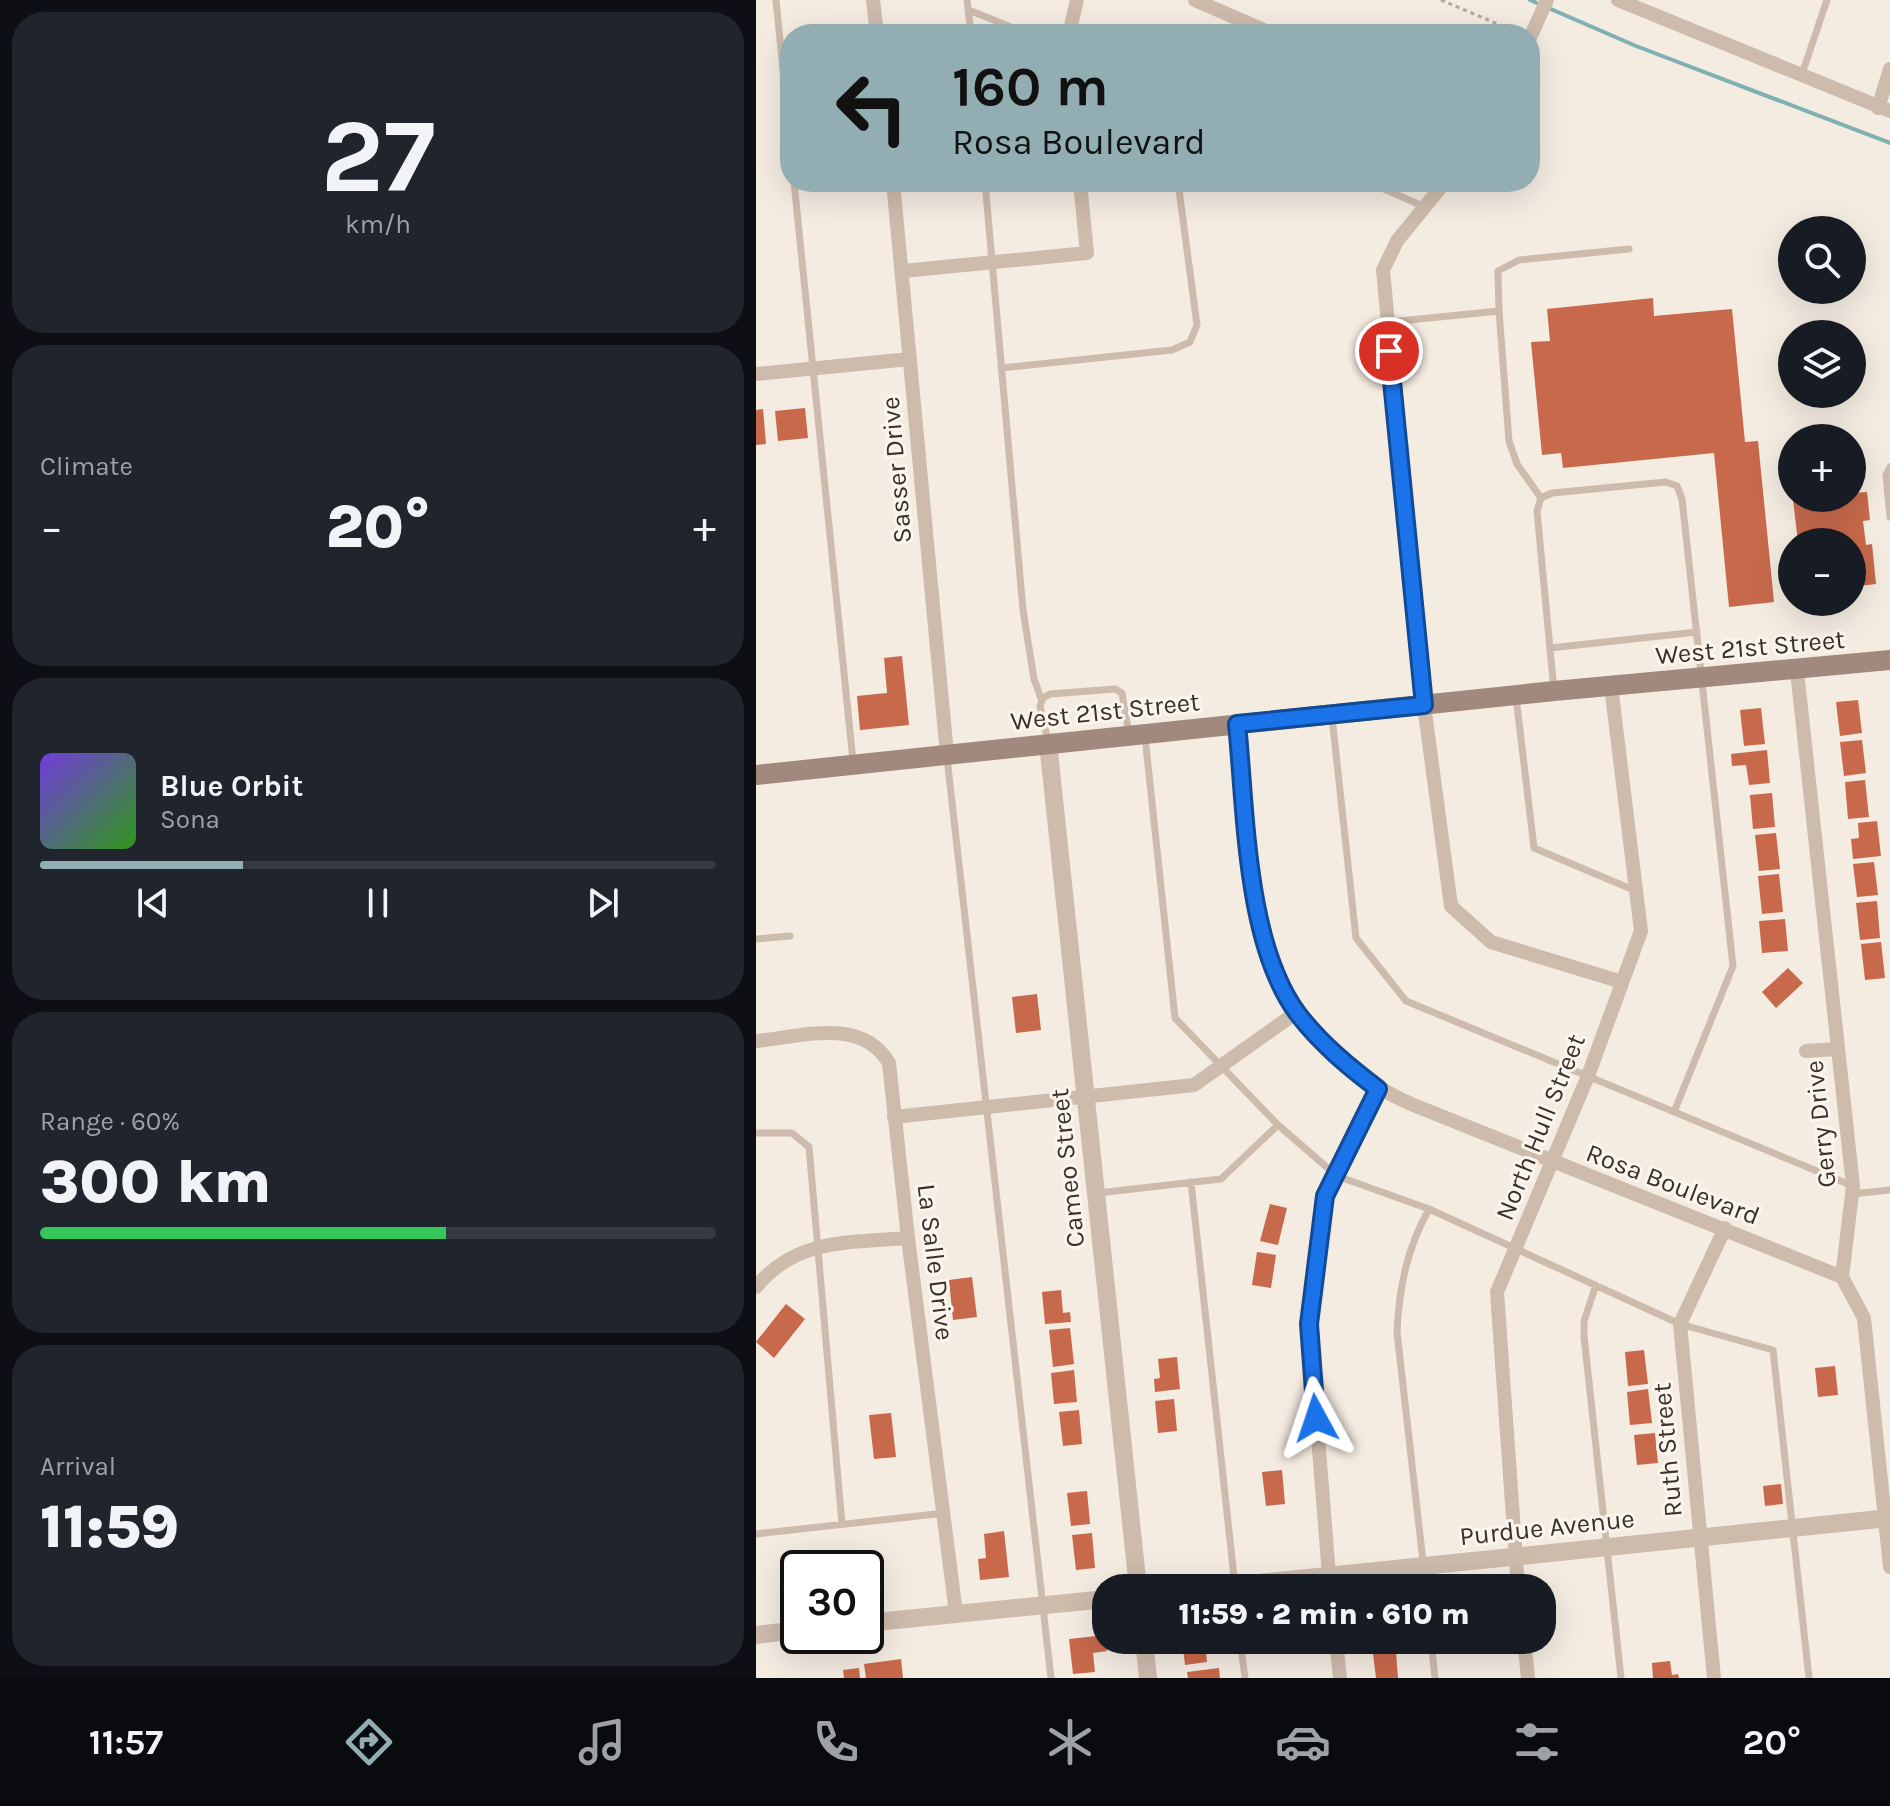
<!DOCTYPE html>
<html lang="en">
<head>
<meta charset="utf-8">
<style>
	:root { --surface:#171b24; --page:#20242c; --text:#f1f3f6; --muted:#9ea1a6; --line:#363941; --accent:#92aeb2 }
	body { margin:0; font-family:Karla,sans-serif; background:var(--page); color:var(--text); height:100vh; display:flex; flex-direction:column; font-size:30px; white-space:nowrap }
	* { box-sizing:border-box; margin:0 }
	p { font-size:26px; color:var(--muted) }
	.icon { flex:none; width:44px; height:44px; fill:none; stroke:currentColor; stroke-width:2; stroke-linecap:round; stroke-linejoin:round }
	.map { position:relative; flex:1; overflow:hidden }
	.details { display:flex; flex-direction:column; gap:12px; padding:12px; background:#0d0f14; width:756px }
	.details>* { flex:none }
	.guide { position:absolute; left:24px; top:24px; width:760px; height:168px; border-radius:32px; box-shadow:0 8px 32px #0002; background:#92aeb2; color:#111; overflow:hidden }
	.controls { position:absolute; left:1022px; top:216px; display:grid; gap:16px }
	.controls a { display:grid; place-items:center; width:88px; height:88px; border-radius:50%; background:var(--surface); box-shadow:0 8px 32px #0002; font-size:40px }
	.speed { position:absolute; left:24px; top:1550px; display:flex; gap:16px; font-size:40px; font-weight:700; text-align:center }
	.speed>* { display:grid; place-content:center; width:104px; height:104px; border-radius:50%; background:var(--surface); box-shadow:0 8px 32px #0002; line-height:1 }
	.speed .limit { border:4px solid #111; border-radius:12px; background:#fff; color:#111 }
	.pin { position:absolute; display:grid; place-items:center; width:68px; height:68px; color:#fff; margin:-34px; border:4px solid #fff; border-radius:50%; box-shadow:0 2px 8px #0007 }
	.me { position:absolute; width:88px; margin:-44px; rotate:355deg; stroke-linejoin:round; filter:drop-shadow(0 0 6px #0008) }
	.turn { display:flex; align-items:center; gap:28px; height:168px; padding:0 40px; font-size:36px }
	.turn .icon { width:104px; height:104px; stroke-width:2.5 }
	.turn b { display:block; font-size:56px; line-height:68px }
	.big { font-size:60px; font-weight:800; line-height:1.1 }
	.details .widget { flex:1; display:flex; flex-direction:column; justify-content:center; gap:12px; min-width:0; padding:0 28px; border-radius:32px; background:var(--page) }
	.details .dial { align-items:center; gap:0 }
	.dial b { font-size:104px; line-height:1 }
	.song { display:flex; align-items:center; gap:24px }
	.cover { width:96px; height:96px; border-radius:12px; background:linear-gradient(135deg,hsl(260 70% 55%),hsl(110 70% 35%)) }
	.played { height:8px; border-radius:4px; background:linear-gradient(90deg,var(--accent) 30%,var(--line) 30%) }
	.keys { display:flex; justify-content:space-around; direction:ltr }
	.heat { display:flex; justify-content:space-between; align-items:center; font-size:44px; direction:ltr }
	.charge { height:12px; border-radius:6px; background:linear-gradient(90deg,#34c759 60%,var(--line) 0) }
	.trip { position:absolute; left:336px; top:1574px; width:464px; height:80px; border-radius:32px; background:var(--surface); box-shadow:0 8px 32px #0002; font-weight:800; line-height:80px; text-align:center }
	.dock { display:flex; height:128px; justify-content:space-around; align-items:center; background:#090b0e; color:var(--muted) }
	.dock .icon { width:56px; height:56px }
	.dock .selected { color:var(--accent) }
	.dock b { font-size:36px; color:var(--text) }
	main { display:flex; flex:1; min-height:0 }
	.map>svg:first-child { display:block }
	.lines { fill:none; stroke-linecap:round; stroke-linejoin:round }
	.stream { stroke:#7fb0b2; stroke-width:4 }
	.building { fill:#c8694b }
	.path { stroke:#b9a596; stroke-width:3; stroke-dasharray:4 4; stroke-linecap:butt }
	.service { stroke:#cdbbac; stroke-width:7 }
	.minor { stroke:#cdbbac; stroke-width:14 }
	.tertiary { stroke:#cdbbac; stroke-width:18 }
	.secondary { stroke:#a18a7d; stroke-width:20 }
	.route-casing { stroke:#114b97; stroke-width:20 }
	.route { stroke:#1a73e8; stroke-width:14 }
	.labels { text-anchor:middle; stroke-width:6; stroke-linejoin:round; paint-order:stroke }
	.street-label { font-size:26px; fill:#3b302b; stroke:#fbf5ee }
</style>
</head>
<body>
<main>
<section class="details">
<div class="widget dial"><b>27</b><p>km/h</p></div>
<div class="widget"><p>Climate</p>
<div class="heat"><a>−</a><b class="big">20°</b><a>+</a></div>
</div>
<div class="widget">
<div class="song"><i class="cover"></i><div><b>Blue Orbit</b><p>Sona</p></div></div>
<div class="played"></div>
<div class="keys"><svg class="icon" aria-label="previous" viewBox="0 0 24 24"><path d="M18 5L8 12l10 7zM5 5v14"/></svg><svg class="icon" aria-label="pause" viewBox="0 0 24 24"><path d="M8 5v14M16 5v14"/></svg><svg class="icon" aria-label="next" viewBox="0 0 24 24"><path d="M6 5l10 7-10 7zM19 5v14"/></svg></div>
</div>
<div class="widget"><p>Range · 60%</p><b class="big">300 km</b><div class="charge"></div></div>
<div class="widget"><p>Arrival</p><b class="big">11:59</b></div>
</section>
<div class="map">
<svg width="1134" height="1678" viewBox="0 0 1134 1678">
	<rect width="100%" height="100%" fill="#f4ebe1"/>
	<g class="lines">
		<path class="stream" d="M 774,0 L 880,46 L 1134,143"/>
	</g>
	<path class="building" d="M 897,298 L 898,316 L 976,309 L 989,442 L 1002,441 L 1018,602 L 973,607 L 958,453 L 807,468 L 805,453 L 786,455 L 775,342 L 794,341 L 791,309 Z
		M 49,408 L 52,438 L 22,441 L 19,411 Z
		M 7,409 L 10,444 L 0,445 L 0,410 Z
		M 1111,492 L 1114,520 L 1107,521 L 1110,545 L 1116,544 L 1120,584 L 1096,587 L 1096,542 L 1042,542 L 1037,500 L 1096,498 L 1096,493 Z
		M 146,656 L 153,725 L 104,730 L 101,696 L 131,693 L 128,658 Z
		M 1102,700 L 1106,733 L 1084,736 L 1080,702 Z
		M 1005,708 L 1009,744 L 988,746 L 984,710 Z
		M 1106,740 L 1110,773 L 1088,776 L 1084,742 Z
		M 1011,750 L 1014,783 L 993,785 L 990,765 L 976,766 L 975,754 Z
		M 1109,780 L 1113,817 L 1092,819 L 1089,782 Z
		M 1016,793 L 1019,827 L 997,829 L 994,795 Z
		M 1121,821 L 1125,856 L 1097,859 L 1095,839 L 1103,838 L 1102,823 Z
		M 1020,833 L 1024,869 L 1003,871 L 999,835 Z
		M 1118,862 L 1122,895 L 1101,897 L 1097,864 Z
		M 1023,874 L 1027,912 L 1006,914 L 1002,876 Z
		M 1121,901 L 1124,938 L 1104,940 L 1100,903 Z
		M 1029,919 L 1032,951 L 1006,953 L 1003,921 Z
		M 1125,942 L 1129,978 L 1109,980 L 1105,944 Z
		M 1032,968 L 1047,983 L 1020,1008 L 1006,992 Z
		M 281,994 L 285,1030 L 260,1033 L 256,997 Z
		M 514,1204 L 531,1208 L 522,1245 L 504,1241 Z
		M 501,1252 L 520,1255 L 515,1288 L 496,1285 Z
		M 216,1277 L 221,1317 L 197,1320 L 193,1280 Z
		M 305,1290 L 307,1313 L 314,1312 L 315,1322 L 289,1324 L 286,1292 Z
		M 30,1304 L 49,1319 L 18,1358 L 0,1342 Z
		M 314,1328 L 318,1364 L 297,1367 L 293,1330 Z
		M 888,1350 L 892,1384 L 872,1386 L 869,1352 Z
		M 421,1357 L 424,1389 L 399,1392 L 398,1379 L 404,1378 L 402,1359 Z
		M 1079,1366 L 1082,1395 L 1062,1397 L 1059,1368 Z
		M 318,1370 L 321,1402 L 298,1404 L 295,1373 Z
		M 892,1389 L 896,1423 L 874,1425 L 871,1392 Z
		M 418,1399 L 421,1431 L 402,1433 L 399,1401 Z
		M 323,1410 L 326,1444 L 307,1446 L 303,1412 Z
		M 135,1413 L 140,1457 L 118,1459 L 113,1415 Z
		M 899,1433 L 902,1463 L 881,1465 L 878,1435 Z
		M 526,1470 L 529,1504 L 510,1506 L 506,1472 Z
		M 1025,1484 L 1027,1504 L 1009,1506 L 1007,1486 Z
		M 331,1491 L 334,1524 L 315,1526 L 311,1493 Z
		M 248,1531 L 253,1577 L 224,1580 L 222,1559 L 230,1558 L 228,1534 Z
		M 336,1533 L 339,1568 L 320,1570 L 316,1535 Z
		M 349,1635 L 351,1651 L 337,1653 L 339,1672 L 317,1674 L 313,1639 Z
		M 426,1640 L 449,1640 L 451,1662 L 429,1665 Z
		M 640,1652 L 642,1678 L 620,1678 L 617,1654 Z
		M 145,1659 L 147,1678 L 110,1678 L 108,1664 Z
		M 914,1661 L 916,1675 L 922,1674 L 923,1678 L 897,1678 L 896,1663 Z
		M 103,1668 L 104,1678 L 88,1678 L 87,1670 Z
		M 463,1668 L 464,1678 L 432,1678 L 431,1672 Z"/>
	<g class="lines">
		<path class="path" d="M 685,0 L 763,33"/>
		<path class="service" d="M 20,0 L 34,141
			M 211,0 L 215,34
			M 213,10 L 272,34
			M 1046,74 L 1071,0
			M 38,182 L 97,761
			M 229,182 L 267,610 L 278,679 L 286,701
			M 612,182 L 669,207
			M 743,311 L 742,271 L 763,260 L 873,249
			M 633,322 L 743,311 L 753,441 L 761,464 L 785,498
			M 245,368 L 416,350 L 434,342 L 441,325 L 422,182
			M 1134,467 L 1130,475 L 1134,517
			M 794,648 L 941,632
			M 798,691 L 781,511 L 785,498 L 796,493 L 910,482 L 921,486 L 926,499 L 977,966 L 918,1112
			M 760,697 L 778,848 L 880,891
			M 576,717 L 600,938 L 650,1001 L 1097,1186
			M 389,737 L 419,1018 L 522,1125 L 581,1176 L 673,1209 L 924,1324 L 1017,1350 L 1053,1678
			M 292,741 L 284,706 L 287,698 L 294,694 L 359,689 L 366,693 L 373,734
			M 191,758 L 295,1678
			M 0,939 L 34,936
			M 0,1133 L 36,1133 L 53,1147 L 86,1524
			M 435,1182 L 479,1586
			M 342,1193 L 465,1179 L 522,1125
			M 1096,1194 L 1134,1190
			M 840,1285 L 828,1321 L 828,1336 L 865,1678
			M 0,1534 L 189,1513
			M 670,1588 L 641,1332 C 643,1288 651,1248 673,1209
			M 484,1640 L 489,1678
			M 675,1640 L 679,1678"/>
		<path class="minor" d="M 117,0 L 121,34
			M 439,0 L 517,34
			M 862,0 L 1134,111
			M 313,34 L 321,0
			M 774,38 L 791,0
			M 1122,108 L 1134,69
			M 137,182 L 191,754
			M 689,182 L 641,241 L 627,270 L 668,705 L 695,906 L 735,942 L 866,982
			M 147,271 L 331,253 L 324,182
			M 0,374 L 154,359
			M 1041,671 L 1097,1186 L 1086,1277 L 1108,1318 L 1134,1567
			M 481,724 C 498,879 488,1029 655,1104 L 1086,1277
			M 0,1041 C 46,1037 105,1016 133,1063 L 152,1238 L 200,1613
			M 1050,1051 L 1081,1049
			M 138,1117 L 438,1085 L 541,1012
			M 0,1287 C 40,1238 93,1243 152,1238
			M 574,1588 L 553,1324 L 569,1196 L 622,1089
			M 762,1588 L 741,1292 L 832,1076 L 885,931 L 855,686
			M 580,1640 L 584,1678
			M 768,1640 L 772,1678
			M 958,1678 L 924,1324 L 969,1228"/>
		<path class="tertiary" d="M 292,743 L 382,1588
			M 454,1588 L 1134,1518
			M 110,1623 L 350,1599
			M 0,1635 L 42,1630
			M 388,1640 L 392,1678"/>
		<path class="secondary" d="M 0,775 L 798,691 L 1134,660"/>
	</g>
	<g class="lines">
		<defs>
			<path id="route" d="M 560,1418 L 553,1324 L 569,1196 L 622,1089 C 593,1067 565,1044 542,1014 C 489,943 490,811 481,724 L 668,705 L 633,351"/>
		</defs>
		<use href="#route" class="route-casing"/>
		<use href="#route" class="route"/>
	</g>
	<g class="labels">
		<g class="street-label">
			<text transform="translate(140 470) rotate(-95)" y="9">Sasser Drive</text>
			<text transform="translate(994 647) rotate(-5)" y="9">West 21st Street</text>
			<text transform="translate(349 711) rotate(-6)" y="9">West 21st Street</text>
			<text transform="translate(1064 1124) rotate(-96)" y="9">Gerry Drive</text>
			<text transform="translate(784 1127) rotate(-68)" y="9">North Hull Street</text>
			<text transform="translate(311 1168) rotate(-96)" y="9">Cameo Street</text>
			<text transform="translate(917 1184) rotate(21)" y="9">Rosa Boulevard</text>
			<text transform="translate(180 1262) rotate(83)" y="9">La Salle Drive</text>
			<text transform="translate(911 1450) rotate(-95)" y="9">Ruth Street</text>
			<text transform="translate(791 1527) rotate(-6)" y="9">Purdue Avenue</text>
		</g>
	</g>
</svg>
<div class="controls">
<a><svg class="icon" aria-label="search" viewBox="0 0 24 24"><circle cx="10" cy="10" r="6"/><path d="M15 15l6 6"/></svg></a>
<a><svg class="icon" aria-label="layers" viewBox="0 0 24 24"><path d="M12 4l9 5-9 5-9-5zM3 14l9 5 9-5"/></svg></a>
<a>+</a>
<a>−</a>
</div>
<div class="speed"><div class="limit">30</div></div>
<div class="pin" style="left:633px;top:351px;background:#d93025"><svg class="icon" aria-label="arrive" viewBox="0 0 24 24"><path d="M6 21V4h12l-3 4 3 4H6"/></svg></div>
<svg class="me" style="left:560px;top:1418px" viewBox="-20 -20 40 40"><path d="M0-17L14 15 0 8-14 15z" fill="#1a73e8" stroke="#fff" stroke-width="4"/></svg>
<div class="trip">11:59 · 2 min · 610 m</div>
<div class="guide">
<div class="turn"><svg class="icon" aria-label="left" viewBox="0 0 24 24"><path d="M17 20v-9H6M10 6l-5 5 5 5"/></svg><div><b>160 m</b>Rosa Boulevard</div></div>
</div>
</div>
</main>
<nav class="dock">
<b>11:57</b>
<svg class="icon selected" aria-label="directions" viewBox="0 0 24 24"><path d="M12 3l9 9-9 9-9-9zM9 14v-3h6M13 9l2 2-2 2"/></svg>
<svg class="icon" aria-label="music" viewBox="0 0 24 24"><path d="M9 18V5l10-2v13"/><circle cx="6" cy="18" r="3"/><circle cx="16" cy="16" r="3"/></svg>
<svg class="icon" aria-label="phone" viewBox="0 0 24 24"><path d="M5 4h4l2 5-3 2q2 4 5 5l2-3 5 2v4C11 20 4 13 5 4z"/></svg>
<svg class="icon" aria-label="climate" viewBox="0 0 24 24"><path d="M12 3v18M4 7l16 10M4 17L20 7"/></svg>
<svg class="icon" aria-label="car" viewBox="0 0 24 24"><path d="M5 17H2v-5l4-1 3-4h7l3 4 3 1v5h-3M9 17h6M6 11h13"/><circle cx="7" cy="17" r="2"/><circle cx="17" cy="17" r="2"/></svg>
<svg class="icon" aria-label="filters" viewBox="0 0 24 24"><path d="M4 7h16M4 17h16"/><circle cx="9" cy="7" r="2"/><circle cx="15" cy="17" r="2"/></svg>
<b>20°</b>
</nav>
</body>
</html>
